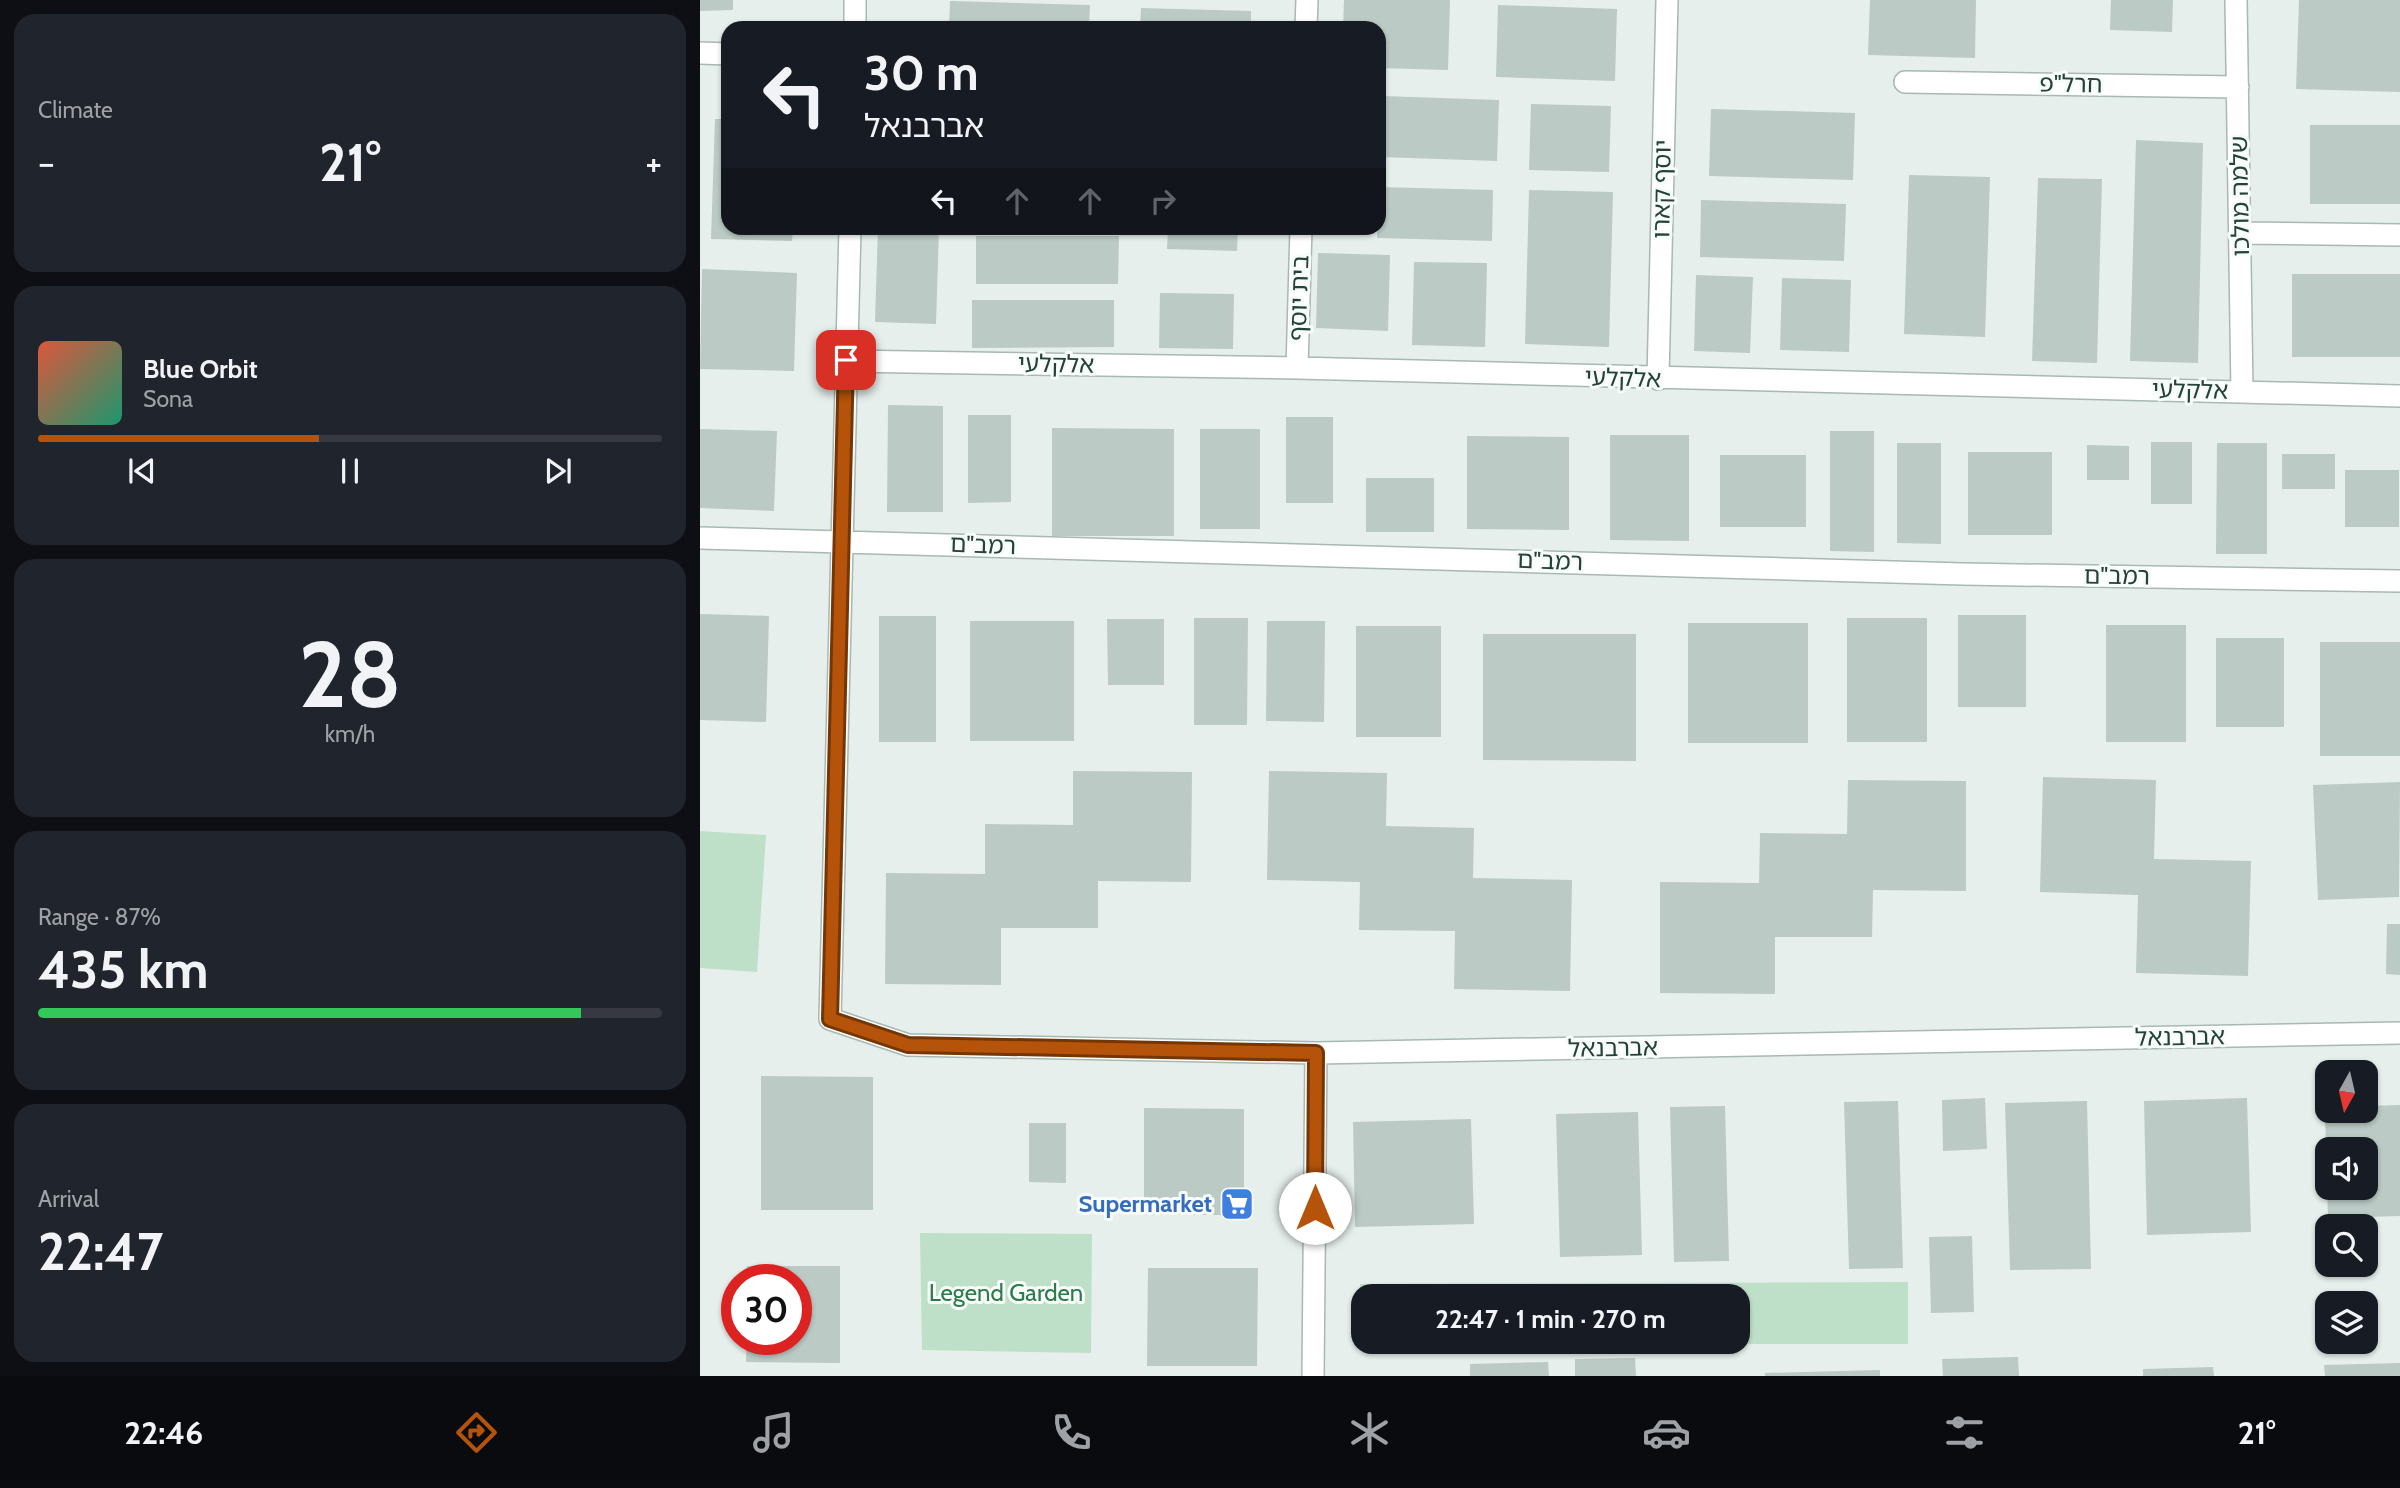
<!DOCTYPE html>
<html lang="en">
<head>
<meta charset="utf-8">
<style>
	:root { --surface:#171b24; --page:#20242c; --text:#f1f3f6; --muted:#9ea1a6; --line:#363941; --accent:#b45309 }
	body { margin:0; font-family:Cabin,"Noto Sans Hebrew",sans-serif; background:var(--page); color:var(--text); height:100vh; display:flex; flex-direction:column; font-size:26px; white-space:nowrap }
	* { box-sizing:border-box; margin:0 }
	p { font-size:23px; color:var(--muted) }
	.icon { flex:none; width:38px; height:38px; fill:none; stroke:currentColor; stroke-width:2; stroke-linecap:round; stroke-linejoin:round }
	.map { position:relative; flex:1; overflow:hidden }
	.panel { display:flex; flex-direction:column; gap:14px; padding:14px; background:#0d0f14; width:700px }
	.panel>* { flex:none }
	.banner { position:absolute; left:21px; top:21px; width:665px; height:214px; border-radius:21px; box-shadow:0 2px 5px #0004; background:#171b24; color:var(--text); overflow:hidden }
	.needle { width:46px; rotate:188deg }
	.tools { position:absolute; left:1615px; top:1060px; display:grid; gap:14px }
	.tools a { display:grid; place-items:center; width:63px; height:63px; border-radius:14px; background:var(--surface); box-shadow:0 2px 5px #0004; font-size:35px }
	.speed { position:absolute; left:21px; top:1264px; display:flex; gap:14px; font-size:35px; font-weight:700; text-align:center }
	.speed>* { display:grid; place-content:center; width:91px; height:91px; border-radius:50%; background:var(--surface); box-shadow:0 2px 5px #0004; line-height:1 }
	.speed .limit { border:10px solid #d22; background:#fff; color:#111 }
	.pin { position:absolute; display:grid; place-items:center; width:60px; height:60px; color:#fff; margin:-30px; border-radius:14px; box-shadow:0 4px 10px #0006 }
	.me { position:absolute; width:77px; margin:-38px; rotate:0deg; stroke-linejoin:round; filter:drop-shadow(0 0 5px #0008) }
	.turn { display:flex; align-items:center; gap:24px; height:147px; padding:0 28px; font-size:32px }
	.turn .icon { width:91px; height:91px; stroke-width:2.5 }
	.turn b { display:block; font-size:49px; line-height:60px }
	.lanes { display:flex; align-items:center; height:66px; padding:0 28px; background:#0003; justify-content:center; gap:35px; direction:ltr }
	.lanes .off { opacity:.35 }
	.big { font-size:52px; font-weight:700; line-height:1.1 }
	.panel .widget { flex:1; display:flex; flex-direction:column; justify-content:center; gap:10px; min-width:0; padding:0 24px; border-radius:21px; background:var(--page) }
	.panel .dial { align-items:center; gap:0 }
	.dial b { font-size:91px; line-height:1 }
	.song { display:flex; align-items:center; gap:21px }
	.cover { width:84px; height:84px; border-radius:10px; background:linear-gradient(135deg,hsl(10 70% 55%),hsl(160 70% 35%)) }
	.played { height:7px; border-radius:4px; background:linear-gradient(90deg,var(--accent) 45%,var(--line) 45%) }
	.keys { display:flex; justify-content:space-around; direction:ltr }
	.heat { display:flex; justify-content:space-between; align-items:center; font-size:38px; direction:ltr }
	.charge { height:10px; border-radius:5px; background:linear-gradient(90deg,#34c759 87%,var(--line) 0) }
	.trip { position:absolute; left:651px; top:1284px; width:399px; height:70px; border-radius:21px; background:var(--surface); box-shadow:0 2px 5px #0004; font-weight:700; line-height:70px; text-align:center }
	.tab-bar { display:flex; height:112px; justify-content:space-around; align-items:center; background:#090b0e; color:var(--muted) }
	.tab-bar .icon { width:49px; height:49px }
	.tab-bar .active { color:var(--accent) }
	.tab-bar b { font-size:32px; color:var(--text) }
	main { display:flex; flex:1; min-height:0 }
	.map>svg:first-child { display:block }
	.green { fill:#bfe0c8; fill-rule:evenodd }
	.building { fill:#bbcac4 }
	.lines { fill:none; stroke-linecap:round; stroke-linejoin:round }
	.street-casing { stroke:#a8b8b2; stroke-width:24 }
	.street { stroke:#fff; stroke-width:21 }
	.route-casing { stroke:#753606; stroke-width:18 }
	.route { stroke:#b45309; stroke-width:12 }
	.labels { text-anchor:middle; stroke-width:6; stroke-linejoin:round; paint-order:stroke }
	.street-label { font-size:24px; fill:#24423a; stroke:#f7fbf9 }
	.shop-label { font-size:24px; font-weight:bold; fill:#366cbe; stroke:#f7fbf9; text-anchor:end }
	.park-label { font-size:24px; fill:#2d7a4b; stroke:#f7fbf9 }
</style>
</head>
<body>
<main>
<section class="panel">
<div class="widget"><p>Climate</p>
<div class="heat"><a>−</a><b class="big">21°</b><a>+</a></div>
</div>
<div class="widget">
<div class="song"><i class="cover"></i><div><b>Blue Orbit</b><p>Sona</p></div></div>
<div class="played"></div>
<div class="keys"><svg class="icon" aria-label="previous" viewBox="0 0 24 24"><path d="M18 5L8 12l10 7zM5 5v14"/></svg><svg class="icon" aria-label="pause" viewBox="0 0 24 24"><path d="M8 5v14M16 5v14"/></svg><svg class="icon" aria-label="next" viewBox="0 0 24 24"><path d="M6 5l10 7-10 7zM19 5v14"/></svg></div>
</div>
<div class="widget dial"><b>28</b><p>km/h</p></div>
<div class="widget"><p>Range · 87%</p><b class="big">435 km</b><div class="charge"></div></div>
<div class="widget"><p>Arrival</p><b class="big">22:47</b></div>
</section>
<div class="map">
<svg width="1700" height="1376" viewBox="0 0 1700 1376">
	<rect width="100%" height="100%" fill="#e6efeb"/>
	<path class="green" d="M 0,831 L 66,835 L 57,972 L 0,968 Z
		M 220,1233 L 392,1234 L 391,1353 L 222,1350 Z
		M 1208,1282 L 1208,1344 L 661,1344 L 660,1284 ZM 663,1297 L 1038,1297 L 1038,1342 L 663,1342 Z"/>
	<path class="building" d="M 0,0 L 33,0 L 33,10 L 0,11 Z
		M 644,0 L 750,0 L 748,70 L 679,68 L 679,28 L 643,28 Z
		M 1170,0 L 1276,0 L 1275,58 L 1168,55 Z
		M 1411,0 L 1473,0 L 1472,32 L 1410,30 Z
		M 1599,0 L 1700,0 L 1700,92 L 1596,89 Z
		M 250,1 L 390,5 L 389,28 L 249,28 Z
		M 798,5 L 917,9 L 915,81 L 796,77 Z
		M 441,8 L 551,11 L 551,28 L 440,28 Z
		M 682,96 L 799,100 L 797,161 L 680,157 Z
		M 831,104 L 911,106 L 909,172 L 829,170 Z
		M 1011,109 L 1155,113 L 1153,180 L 1009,176 Z
		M 15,119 L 28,119 L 28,228 L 93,228 L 92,241 L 11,239 Z
		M 1610,125 L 1700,125 L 1700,204 L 1610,204 Z
		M 1436,140 L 1503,143 L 1498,363 L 1430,361 Z
		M 1209,175 L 1290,177 L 1285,337 L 1204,334 Z
		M 1338,178 L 1402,179 L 1397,363 L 1332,361 Z
		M 679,187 L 793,190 L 792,241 L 677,238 Z
		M 829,190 L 913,192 L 909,347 L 825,344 Z
		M 1001,200 L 1146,204 L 1144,261 L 1000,257 Z
		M 178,228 L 239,228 L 236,324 L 175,322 Z
		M 468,228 L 538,228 L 537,251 L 467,249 Z
		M 276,236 L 419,236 L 418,284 L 276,284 Z
		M 618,253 L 690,255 L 688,331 L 616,328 Z
		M 714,262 L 787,263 L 785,347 L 712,345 Z
		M 2,269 L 97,273 L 94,371 L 0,369 Z
		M 1592,274 L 1700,274 L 1700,357 L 1592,357 Z
		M 996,275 L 1053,277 L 1050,353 L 994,351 Z
		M 1082,278 L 1151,280 L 1149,352 L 1080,350 Z
		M 460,293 L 534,294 L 533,349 L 459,348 Z
		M 272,300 L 414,300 L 414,347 L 272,348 Z
		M 188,405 L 243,406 L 243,512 L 187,512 Z
		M 268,415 L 311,415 L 311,502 L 268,503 Z
		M 586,417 L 633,417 L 633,503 L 586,503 Z
		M 352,428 L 474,429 L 474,536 L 352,536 Z
		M 0,429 L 77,431 L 74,511 L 0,508 Z
		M 500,429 L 560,429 L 560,529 L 500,529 Z
		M 1130,431 L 1174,431 L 1174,552 L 1130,551 Z
		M 910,435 L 989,435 L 989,541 L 910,540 Z
		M 767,436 L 869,437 L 869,530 L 767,529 Z
		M 1451,442 L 1492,442 L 1492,504 L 1451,504 Z
		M 1197,443 L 1241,443 L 1241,544 L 1197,543 Z
		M 1517,443 L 1567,443 L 1567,554 L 1516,554 Z
		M 1387,445 L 1429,446 L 1429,480 L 1387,480 Z
		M 1268,452 L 1352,452 L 1352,535 L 1268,535 Z
		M 1582,454 L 1635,454 L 1635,489 L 1582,489 Z
		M 1020,455 L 1106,455 L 1106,527 L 1020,527 Z
		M 1645,470 L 1699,470 L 1699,527 L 1645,527 Z
		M 666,478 L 734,478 L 734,532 L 666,532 Z
		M 0,614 L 69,616 L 66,722 L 0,720 Z
		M 1258,615 L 1326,615 L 1326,707 L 1258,707 Z
		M 179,616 L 236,616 L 236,742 L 179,742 Z
		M 494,618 L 548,618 L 547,725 L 494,725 Z
		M 1147,618 L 1227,618 L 1227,742 L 1147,742 Z
		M 407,619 L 464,619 L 464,685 L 408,685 Z
		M 270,621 L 374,621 L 374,741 L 270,741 Z
		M 567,621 L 625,621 L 624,722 L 566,721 Z
		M 988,623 L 1108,623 L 1108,743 L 988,743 Z
		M 1406,625 L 1486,625 L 1486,742 L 1406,742 Z
		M 656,626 L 741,626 L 741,737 L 656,737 Z
		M 783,634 L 936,634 L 936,761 L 783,760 Z
		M 1516,638 L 1584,638 L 1584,727 L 1516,727 Z
		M 1620,642 L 1700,642 L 1700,756 L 1620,756 Z
		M 373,771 L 492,772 L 491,882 L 398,881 L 398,928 L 301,928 L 301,985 L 185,984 L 186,873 L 285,874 L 285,824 L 373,825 Z
		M 569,771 L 687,773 L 686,826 L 774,828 L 773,878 L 872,880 L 870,991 L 754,989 L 755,931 L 659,930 L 660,882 L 567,880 Z
		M 1343,777 L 1456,780 L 1454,859 L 1551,861 L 1548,976 L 1436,973 L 1438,895 L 1340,892 Z
		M 1148,780 L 1266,781 L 1266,891 L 1173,890 L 1172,937 L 1075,937 L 1075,994 L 960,993 L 960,882 L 1059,883 L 1060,833 L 1147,834 Z
		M 1700,782 L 1699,897 L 1618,900 L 1613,785 Z
		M 1687,924 L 1700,924 L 1700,975 L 1686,974 Z
		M 61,1076 L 173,1077 L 173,1210 L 61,1210 Z
		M 1285,1098 L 1287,1149 L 1243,1151 L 1242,1100 Z
		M 1547,1098 L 1551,1232 L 1447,1235 L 1444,1101 Z
		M 1198,1101 L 1203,1268 L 1149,1269 L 1144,1102 Z
		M 1387,1101 L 1391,1269 L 1310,1270 L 1305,1103 Z
		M 1700,1105 L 1700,1216 L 1628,1218 L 1627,1188 L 1666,1188 L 1666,1150 L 1626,1150 L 1625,1111 L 1666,1111 L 1666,1106 Z
		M 1025,1106 L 1029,1261 L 974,1262 L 970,1107 Z
		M 444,1108 L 544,1109 L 544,1215 L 444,1215 Z
		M 938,1112 L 942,1255 L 860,1257 L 856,1114 Z
		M 771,1119 L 774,1224 L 655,1227 L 653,1122 Z
		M 329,1123 L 366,1123 L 366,1183 L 329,1182 Z
		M 1272,1236 L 1274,1312 L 1231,1313 L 1229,1237 Z
		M 47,1266 L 140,1266 L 140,1363 L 46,1362 L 47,1339 L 96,1339 L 96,1279 L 47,1279 Z
		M 448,1268 L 558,1268 L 557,1366 L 447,1366 Z
		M 1318,1357 L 1319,1376 L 1243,1376 L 1242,1359 Z
		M 935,1358 L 936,1376 L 875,1376 L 875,1359 Z
		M 848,1362 L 849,1376 L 770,1376 L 770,1364 Z
		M 1700,1363 L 1700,1376 L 1625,1376 L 1624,1365 Z
		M 1513,1367 L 1514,1376 L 1443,1376 L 1443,1369 Z
		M 1180,1370 L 1180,1376 L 1065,1376 L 1065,1373 Z"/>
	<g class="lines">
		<defs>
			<path id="street" d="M 1536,0 L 1542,392
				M 155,28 L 155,0
				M 606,28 L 607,0
				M 0,53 L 28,54
				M 1205,82 L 1538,87
				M 150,228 L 130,1019 L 208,1045 L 616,1053 L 1700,1033
				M 1541,233 L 1700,235
				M 147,361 L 597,368 L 1700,396
				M 597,368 L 601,228
				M 958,379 L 967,0
				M 0,538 L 1263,574 L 1700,581
				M 613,1376 L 616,1053"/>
		</defs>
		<use href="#street" class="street-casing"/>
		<use href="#street" class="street"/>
	</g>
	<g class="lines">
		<defs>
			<path id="route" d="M 146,360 L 130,1019 L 208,1045 L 616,1053 L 615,1208"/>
		</defs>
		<use href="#route" class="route-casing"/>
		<use href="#route" class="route"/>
	</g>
	<defs>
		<symbol id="supermarket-square" viewBox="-11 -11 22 22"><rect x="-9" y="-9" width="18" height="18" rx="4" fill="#3f7fe0" stroke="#f7fbf9"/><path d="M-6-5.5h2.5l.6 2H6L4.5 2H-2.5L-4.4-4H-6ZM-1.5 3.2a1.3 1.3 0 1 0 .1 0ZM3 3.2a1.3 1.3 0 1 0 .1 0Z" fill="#fff"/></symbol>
	</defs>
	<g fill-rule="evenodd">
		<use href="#supermarket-square" x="518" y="1185" width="38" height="38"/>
	</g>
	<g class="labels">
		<g class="street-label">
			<text transform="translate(1371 84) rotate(1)" y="8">חרל"פ</text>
			<text transform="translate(962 189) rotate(-89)" y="8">יוסף קארו</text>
			<text transform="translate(1540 196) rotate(-91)" y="8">שלמה מולכו</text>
			<text transform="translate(599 298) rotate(-88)" y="8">בית יוסף</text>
			<text transform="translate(356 364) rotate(1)" y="8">אלקלעי</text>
			<text transform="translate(923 378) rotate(2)" y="8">אלקלעי</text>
			<text transform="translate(1490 390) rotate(1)" y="8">אלקלעי</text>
			<text transform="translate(283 545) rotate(2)" y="8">רמב"ם</text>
			<text transform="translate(850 561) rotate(2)" y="8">רמב"ם</text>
			<text transform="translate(1417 576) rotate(1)" y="8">רמב"ם</text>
			<text transform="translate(1480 1037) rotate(-1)" y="8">אברבנאל</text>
			<text transform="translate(913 1048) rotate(-1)" y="8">אברבנאל</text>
		</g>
		<g class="shop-label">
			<text x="512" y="1212">Supermarket</text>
		</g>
		<g class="park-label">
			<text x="306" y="1301">Legend Garden</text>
		</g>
	</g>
</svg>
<div class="tools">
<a><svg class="needle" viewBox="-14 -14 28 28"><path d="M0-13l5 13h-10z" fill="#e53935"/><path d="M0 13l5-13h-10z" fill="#9ea1a6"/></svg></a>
<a><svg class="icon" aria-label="sound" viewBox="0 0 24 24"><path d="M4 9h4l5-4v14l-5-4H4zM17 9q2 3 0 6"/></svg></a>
<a><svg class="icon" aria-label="search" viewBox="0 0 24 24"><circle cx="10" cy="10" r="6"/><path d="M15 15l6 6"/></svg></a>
<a><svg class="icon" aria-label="layers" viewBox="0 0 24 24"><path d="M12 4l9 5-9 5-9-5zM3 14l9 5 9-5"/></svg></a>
</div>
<div class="speed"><div class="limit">30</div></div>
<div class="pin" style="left:146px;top:360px;background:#d93025"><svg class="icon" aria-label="arrive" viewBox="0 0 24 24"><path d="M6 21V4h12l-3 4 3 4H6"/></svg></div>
<svg class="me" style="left:615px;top:1208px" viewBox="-20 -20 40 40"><circle r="19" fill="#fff"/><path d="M0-13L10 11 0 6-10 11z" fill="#b45309"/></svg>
<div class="trip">22:47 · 1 min · 270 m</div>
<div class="banner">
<div class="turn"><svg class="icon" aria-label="left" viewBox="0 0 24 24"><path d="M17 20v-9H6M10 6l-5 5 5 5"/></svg><div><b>30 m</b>אברבנאל</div></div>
<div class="lanes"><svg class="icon" aria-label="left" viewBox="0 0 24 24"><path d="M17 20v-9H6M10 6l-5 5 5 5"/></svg><svg class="icon off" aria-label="ahead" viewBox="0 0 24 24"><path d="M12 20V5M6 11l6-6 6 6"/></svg><svg class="icon off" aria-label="ahead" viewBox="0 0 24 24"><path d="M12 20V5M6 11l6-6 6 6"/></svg><svg class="icon off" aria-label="right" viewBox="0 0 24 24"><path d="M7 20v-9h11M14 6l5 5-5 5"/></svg></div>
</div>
</div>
</main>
<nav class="tab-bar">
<b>22:46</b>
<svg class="icon active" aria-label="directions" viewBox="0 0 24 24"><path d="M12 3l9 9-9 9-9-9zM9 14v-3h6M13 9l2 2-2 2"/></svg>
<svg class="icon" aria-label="music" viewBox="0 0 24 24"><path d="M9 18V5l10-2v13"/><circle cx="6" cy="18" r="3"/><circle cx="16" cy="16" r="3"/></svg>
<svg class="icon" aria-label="phone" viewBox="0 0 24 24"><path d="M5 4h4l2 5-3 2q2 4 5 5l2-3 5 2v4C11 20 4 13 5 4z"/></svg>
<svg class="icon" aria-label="climate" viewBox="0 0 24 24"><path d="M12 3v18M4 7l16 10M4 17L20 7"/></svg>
<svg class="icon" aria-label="car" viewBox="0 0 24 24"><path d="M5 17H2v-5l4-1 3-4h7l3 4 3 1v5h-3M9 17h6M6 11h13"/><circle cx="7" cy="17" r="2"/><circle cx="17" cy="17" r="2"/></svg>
<svg class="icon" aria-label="filters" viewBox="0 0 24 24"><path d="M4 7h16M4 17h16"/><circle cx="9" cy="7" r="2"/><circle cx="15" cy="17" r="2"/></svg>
<b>21°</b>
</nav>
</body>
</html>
